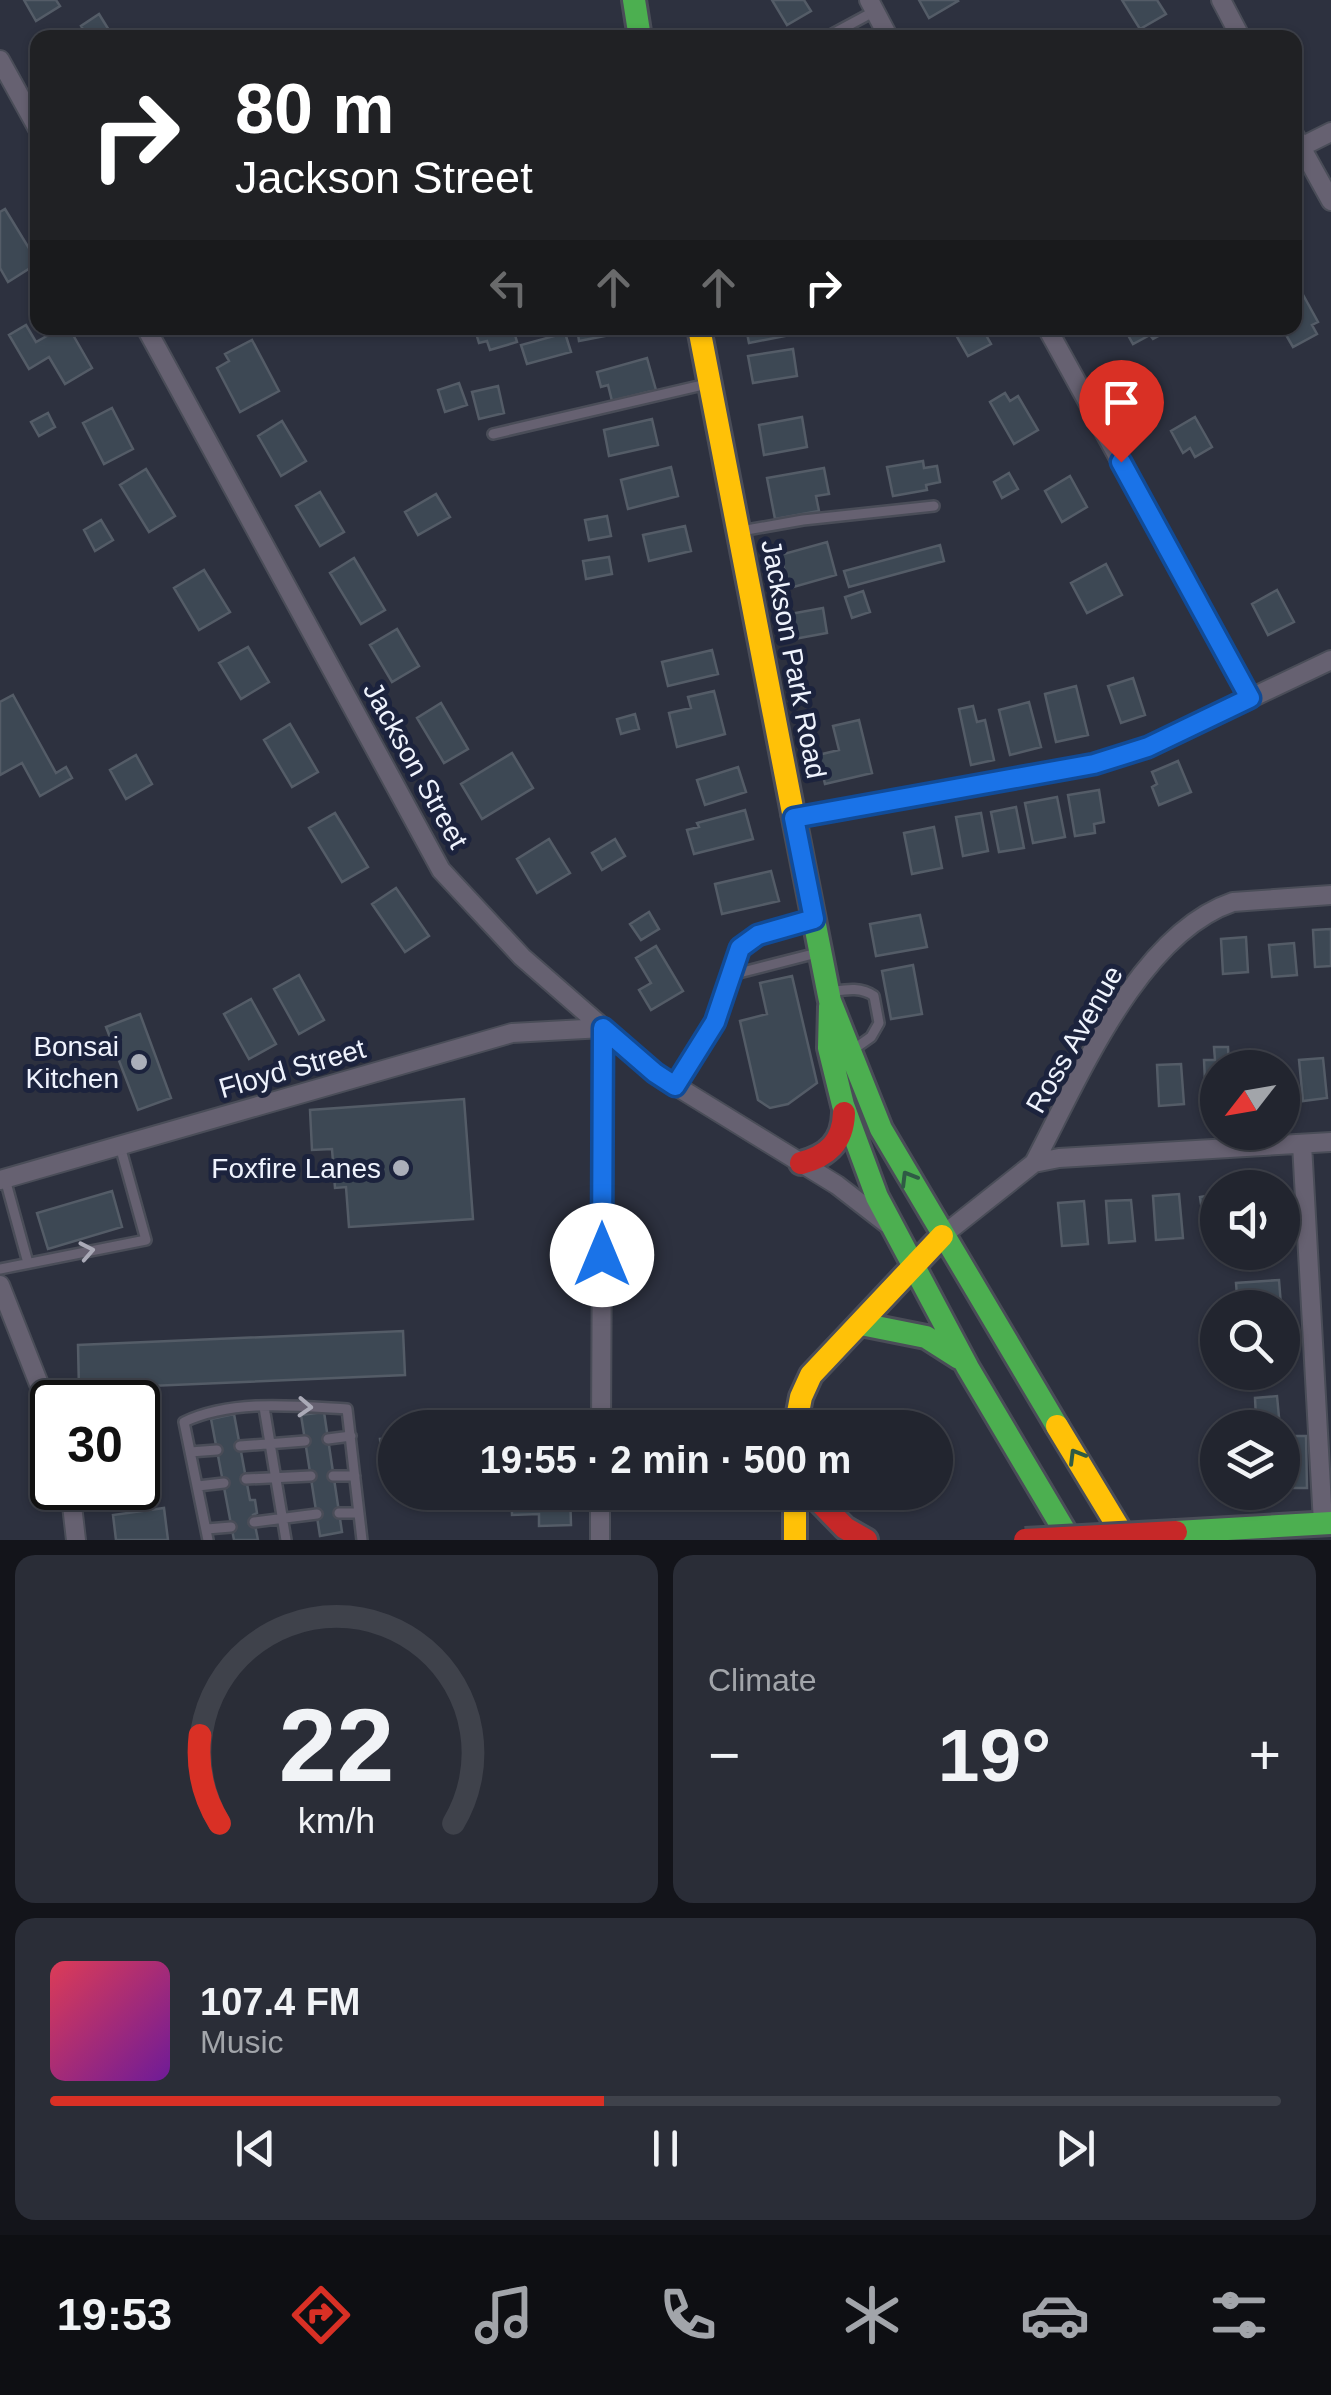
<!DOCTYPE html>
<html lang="en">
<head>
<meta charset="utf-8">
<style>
	:root { --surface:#22252f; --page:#2a2d37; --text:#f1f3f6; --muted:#a2a5aa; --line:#3f424b; --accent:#d93025 }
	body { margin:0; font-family:Arial,sans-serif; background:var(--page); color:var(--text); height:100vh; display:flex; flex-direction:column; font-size:38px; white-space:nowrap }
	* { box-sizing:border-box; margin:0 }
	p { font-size:32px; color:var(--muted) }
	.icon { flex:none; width:55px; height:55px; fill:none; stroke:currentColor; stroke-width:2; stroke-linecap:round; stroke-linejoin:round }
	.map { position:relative; height:1540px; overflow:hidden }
	.sheet { display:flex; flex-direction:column; gap:15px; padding:15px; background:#13141a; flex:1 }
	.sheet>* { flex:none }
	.top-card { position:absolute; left:30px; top:30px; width:1272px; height:305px; border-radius:20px; box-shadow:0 2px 8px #0004,0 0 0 2px var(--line); background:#202124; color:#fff; overflow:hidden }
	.needle { width:65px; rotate:239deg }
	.fabs { position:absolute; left:1200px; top:1050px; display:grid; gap:20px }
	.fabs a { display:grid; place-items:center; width:100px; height:100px; border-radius:50%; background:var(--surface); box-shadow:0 2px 8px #0004,0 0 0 2px var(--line); font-size:50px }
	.speed { position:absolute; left:30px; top:1380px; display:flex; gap:20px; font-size:50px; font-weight:700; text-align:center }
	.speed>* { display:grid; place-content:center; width:130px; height:130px; border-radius:50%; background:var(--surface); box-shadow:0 2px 8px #0004,0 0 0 2px var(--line); line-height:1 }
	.speed .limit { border:5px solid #111; border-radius:15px; background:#fff; color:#111 }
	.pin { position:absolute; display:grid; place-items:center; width:85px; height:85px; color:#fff; margin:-102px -42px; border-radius:50% 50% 50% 0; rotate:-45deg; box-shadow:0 0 10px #0007 }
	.pin .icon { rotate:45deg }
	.me { position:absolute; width:110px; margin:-55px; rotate:0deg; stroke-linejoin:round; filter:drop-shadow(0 0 8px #0008) }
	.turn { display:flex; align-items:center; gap:35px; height:210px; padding:0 40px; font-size:45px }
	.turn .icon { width:130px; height:130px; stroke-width:2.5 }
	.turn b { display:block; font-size:70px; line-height:85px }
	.lanes { display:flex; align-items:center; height:95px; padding:0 40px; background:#0003; justify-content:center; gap:50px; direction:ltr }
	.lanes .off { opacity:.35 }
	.big { font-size:75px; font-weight:700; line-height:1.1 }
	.sheet .widget { flex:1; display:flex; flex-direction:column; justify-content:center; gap:15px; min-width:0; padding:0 35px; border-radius:20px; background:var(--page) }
	.sheet .dial { align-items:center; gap:0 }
	.dial svg { height:260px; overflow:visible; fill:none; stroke:var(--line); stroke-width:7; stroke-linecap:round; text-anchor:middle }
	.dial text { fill:var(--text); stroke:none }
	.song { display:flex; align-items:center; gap:30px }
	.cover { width:120px; height:120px; border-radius:15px; background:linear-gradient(135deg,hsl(350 70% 55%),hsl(280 70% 35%)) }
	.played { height:10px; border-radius:5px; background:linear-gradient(90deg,var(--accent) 45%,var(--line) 45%) }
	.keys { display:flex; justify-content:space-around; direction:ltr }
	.heat { display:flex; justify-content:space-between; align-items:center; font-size:55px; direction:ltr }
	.sheet .tiles { flex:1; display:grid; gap:15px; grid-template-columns:1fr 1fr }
	.widget:last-child { grid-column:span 2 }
	.trip { position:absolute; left:378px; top:1410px; width:575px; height:100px; border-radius:50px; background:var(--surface); box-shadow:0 2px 8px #0004,0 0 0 2px var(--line); font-weight:700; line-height:100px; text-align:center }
	.tab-bar { display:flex; height:160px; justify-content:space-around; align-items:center; background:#0e0f13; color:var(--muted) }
	.tab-bar .icon { width:70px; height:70px }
	.tab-bar .current { color:var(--accent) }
	.tab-bar b { font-size:45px; color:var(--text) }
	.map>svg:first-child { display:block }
	.building { fill:#3d4854; stroke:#545c67; stroke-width:2.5 }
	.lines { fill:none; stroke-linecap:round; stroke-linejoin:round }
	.lane-casing { stroke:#4a4d58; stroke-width:14 }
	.street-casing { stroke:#4a4d58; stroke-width:22 }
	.fast-casing { stroke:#4a4d58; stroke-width:28 }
	.slow-casing { stroke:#4a4d58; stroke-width:28 }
	.jam-casing { stroke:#4a4d58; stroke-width:28 }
	.lane { stroke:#666171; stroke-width:9 }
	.street { stroke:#666171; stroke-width:18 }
	.fast { stroke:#4caf50; stroke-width:22 }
	.slow { stroke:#ffc107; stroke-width:22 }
	.jam { stroke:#c62828; stroke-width:22 }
	.jam-bridge-casing { stroke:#4a4d58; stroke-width:28; stroke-linecap:butt }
	.jam-bridge { stroke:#c62828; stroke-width:22 }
	.oneway { stroke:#2f5b45 }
	.oneway2 { stroke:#aaaab7 }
	.route-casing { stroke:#114b97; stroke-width:25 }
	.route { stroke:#1a73e8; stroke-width:18 }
	.poi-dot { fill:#abafba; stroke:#1c233d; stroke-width:4 }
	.labels { text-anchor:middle; stroke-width:10; stroke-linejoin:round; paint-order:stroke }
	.street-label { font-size:28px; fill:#eff3fd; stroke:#1c233d }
	.poi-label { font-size:28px; fill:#eff3fd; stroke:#1c233d; text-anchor:end }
</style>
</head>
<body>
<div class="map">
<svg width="1331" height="1540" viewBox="0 0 1331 1540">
	<rect width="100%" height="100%" fill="#2d313f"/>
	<path class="building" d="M 24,0 L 56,0 L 60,6 L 36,21 Z
		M 772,0 L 804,0 L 811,11 L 787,25 Z
		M 919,0 L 957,0 L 958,1 L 929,18 Z
		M 1122,0 L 1157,0 L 1166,14 L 1140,29 Z
		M 99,14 L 112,35 L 88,38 L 81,26 Z
		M 5,209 L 38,263 L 8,282 L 0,268 L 0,212 Z
		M 1296,282 L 1318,322 L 1312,325 L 1317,334 L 1293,347 L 1282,328 L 1295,328 Z
		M 26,325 L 36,342 L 61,328 L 69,328 L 92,368 L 65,384 L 49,357 L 29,369 L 9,335 Z
		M 483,328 L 513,328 L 517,342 L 490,350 L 487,341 L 479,343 L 475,330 Z
		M 577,328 L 636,328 L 636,330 L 579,341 Z
		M 746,328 L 793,328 L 795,334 L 749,343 Z
		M 952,328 L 982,328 L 991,344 L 968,356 Z
		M 1124,328 L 1158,328 L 1162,334 L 1153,339 L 1150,335 L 1133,344 Z
		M 565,333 L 571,352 L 527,364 L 521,345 Z
		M 252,340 L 279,391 L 240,412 L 217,368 L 229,361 L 225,354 Z
		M 793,349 L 797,376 L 753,383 L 748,356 Z
		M 647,358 L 656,390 L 612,401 L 608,385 L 601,387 L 597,372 Z
		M 459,383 L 467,405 L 445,412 L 438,390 Z
		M 498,386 L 504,413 L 479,419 L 472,392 Z
		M 1005,393 L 1010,401 L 1018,396 L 1038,430 L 1014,444 L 990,402 Z
		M 112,408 L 133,449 L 104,464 L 83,423 Z
		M 48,413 L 55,427 L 39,436 L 31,422 Z
		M 802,417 L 807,447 L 764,455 L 759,425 Z
		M 1195,417 L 1212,447 L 1195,457 L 1190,448 L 1183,453 L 1171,431 Z
		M 652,419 L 658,445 L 609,456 L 604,430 Z
		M 282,421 L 306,461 L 281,476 L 258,436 Z
		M 923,461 L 924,468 L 937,466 L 940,482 L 926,485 L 927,490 L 893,496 L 887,467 Z
		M 671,467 L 678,496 L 628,509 L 621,480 Z
		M 824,468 L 829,494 L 816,496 L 819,511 L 775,519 L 767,478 Z
		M 146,469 L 175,516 L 149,532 L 120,485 Z
		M 1009,473 L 1018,489 L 1002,498 L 994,482 Z
		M 1070,476 L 1087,507 L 1062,522 L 1045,491 Z
		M 320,492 L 344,532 L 320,546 L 296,506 Z
		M 436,494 L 450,517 L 418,535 L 405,512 Z
		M 607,516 L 611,536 L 589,540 L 585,520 Z
		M 101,520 L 113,540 L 95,551 L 84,530 Z
		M 685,526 L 691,551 L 649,561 L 643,535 Z
		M 827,542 L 836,575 L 790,588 L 780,555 Z
		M 940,545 L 944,561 L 849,587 L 844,571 Z
		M 609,557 L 612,574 L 586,579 L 583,561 Z
		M 354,558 L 385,610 L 361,624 L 330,573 Z
		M 1106,564 L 1122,595 L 1087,613 L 1071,583 Z
		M 204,570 L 230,612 L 199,630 L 174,588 Z
		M 1277,590 L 1294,622 L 1268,635 L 1252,604 Z
		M 863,591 L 870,612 L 852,618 L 845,597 Z
		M 823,608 L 827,633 L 794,639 L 790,614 Z
		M 397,629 L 419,666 L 392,682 L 370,645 Z
		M 248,647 L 269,682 L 241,699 L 219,663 Z
		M 712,650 L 718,674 L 668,686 L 662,662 Z
		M 1133,678 L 1145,715 L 1121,723 L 1108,686 Z
		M 1076,686 L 1088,735 L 1056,742 L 1045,694 Z
		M 714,691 L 725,734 L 677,747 L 669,713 L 691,708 L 688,697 Z
		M 13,695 L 56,773 L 66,767 L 72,778 L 40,796 L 22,763 L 0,775 L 0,702 Z
		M 1029,702 L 1041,747 L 1010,755 L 999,710 Z
		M 441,703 L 468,749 L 444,763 L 417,718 Z
		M 973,706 L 977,722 L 985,720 L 994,760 L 971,765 L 959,709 Z
		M 635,714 L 639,729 L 621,734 L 617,719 Z
		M 859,720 L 872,773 L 825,784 L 818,755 L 839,750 L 833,726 Z
		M 290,724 L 318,772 L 292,787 L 264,740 Z
		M 512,753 L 533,788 L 482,819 L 461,784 Z
		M 136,755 L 152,784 L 126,799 L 110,770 Z
		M 1178,761 L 1191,792 L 1159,805 L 1152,787 L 1157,784 L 1152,772 Z
		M 738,767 L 746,792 L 705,805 L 697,780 Z
		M 1099,790 L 1104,822 L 1094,824 L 1095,833 L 1075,836 L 1068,795 Z
		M 1057,797 L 1065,837 L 1033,843 L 1025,803 Z
		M 1016,807 L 1024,848 L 999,852 L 991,812 Z
		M 745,810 L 753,839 L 694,854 L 687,830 L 699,827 L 697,823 Z
		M 335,813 L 368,867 L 342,882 L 309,828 Z
		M 981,813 L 988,851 L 963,856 L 956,817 Z
		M 934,827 L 942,868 L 912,874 L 904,833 Z
		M 549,839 L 570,873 L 537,893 L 517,859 Z
		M 615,839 L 625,856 L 602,870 L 592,853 Z
		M 771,871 L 779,901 L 722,914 L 715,884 Z
		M 396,888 L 429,936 L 405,952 L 372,904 Z
		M 649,912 L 659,929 L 641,940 L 630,924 Z
		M 920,915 L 927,947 L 876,956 L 870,924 Z
		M 1331,929 L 1331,966 L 1315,967 L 1313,930 Z
		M 1246,937 L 1248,972 L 1223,974 L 1221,939 Z
		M 1294,943 L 1297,975 L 1272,977 L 1269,945 Z
		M 656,946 L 683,991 L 651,1010 L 639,990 L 651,983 L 636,958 Z
		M 913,965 L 922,1014 L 891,1019 L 882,971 Z
		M 299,975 L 324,1020 L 299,1034 L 274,989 Z
		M 792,976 L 817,1083 L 788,1104 L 770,1108 L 758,1100 L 740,1021 L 767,1014 L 760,983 Z
		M 251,999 L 276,1044 L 249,1059 L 224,1014 Z
		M 140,1014 L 171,1098 L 138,1110 L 106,1027 Z
		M 1214,1047 L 1228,1047 L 1229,1068 L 1218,1068 L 1218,1103 L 1206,1103 L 1204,1060 L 1215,1060 Z
		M 1323,1058 L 1327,1098 L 1303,1101 L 1299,1060 Z
		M 1181,1064 L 1184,1104 L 1159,1106 L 1157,1065 Z
		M 464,1099 L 473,1219 L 349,1227 L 346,1187 L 335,1188 L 332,1149 L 312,1150 L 310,1110 Z
		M 112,1191 L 122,1227 L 48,1249 L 37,1213 Z
		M 1179,1194 L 1183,1238 L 1156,1240 L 1153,1196 Z
		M 1218,1194 L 1218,1236 L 1206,1238 L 1200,1197 Z
		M 1131,1200 L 1135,1241 L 1109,1243 L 1106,1201 Z
		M 1084,1201 L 1088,1244 L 1062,1246 L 1058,1203 Z
		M 1279,1280 L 1281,1305 L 1238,1308 L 1236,1283 Z
		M 403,1331 L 405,1375 L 79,1389 L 78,1345 Z
		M 1277,1396 L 1279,1417 L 1256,1418 L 1255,1398 Z
		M 324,1412 L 342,1532 L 320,1536 L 301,1415 Z
		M 234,1414 L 250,1500 L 255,1500 L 257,1513 L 253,1515 L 258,1540 L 234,1540 L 211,1419 Z
		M 1282,1436 L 1306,1436 L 1307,1488 L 1282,1488 Z
		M 395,1438 L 395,1481 L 384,1482 L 380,1439 Z
		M 511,1492 L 570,1492 L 571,1525 L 539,1526 L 539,1514 L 512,1515 Z
		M 164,1508 L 168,1540 L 116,1540 L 113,1515 Z"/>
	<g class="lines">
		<defs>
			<path id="lane" d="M 825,38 L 875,11
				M 493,434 L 707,384
				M 741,531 L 803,520 L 934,506
				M 731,975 L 817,953
				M 828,992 C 844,990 860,986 874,996 L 879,1023 L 871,1037 L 854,1049
				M 675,1086 L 706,1042 L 724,1002 L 740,948 L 758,935 L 812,920
				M 5,1179 L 28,1263
				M 0,1269 L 146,1240 L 120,1146
				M 264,1407 L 286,1540
				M 328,1439 L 351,1436
				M 240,1446 L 305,1441
				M 190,1452 L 217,1450
				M 333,1476 L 355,1476
				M 246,1479 L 311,1476
				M 198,1486 L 224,1483
				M 339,1513 L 359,1513
				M 254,1522 L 317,1514
				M 207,1529 L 231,1527
				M 208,1540 L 184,1422 C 233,1399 295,1406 347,1409 L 362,1540"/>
			<path id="street" d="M 869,0 L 889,38
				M 1221,0 L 1241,38
				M 0,60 L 38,129
				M 1295,136 L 1331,201
				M 1301,147 L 1331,132
				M 146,328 L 441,870 L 522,957 L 655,1073 L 837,1185 L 886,1223
				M 1047,328 L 1251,698
				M 794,819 L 1095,764 L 1148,747 L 1331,660
				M 1302,1144 L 1323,1523
				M 1034,1163 C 1078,1080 1138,934 1233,902 L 1331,895
				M 0,1180 L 512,1033 L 603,1028 L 601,1428
				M 942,1236 L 1034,1163 L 1059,1158 L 1331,1142
				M 0,1285 L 52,1417
				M 70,1488 L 76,1540
				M 600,1540 L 600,1492"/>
			<path id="fast" d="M 634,0 L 640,38
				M 793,813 L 830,1001 L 881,1129 L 1057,1426
				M 830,1007 L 829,1048 L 843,1105 L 877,1197 L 968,1368 L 1070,1540
				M 861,1324 L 926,1337 L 959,1358
				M 1176,1532 L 1331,1523"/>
			<path id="slow" d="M 699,328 L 793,813
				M 1057,1426 L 1126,1540
				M 795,1428 L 801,1397 L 811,1375 L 942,1236
				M 795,1492 L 795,1540"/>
			<path id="jam" d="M 801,1163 C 828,1156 843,1142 844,1113
				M 810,1492 L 845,1528 L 866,1540"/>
		</defs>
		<use href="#lane" class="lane-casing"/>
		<use href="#street" class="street-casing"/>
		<use href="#fast" class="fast-casing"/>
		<use href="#slow" class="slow-casing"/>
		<use href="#jam" class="jam-casing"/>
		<use href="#lane" class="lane"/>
		<use href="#street" class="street"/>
		<use href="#fast" class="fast"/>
		<use href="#slow" class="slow"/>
		<use href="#jam" class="jam"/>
		<defs>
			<path id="jam-bridge" d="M 1025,1540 L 1176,1532"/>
		</defs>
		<use href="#jam-bridge" class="jam-bridge-casing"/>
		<use href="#jam-bridge" class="jam-bridge"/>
	</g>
	<defs><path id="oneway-chevron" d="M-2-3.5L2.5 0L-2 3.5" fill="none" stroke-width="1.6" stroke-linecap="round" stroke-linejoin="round" transform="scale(2.5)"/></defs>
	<g class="oneway">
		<use href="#oneway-chevron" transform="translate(908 1178) rotate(-121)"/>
		<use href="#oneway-chevron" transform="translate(1076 1456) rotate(-121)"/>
	</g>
	<g class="oneway2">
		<use href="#oneway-chevron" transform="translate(87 1251) rotate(-11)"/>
		<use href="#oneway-chevron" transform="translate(305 1407) rotate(3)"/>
	</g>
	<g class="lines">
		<defs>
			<path id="route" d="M 602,1255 L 603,1028 L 655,1073 L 675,1086 L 715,1022 L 740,948 L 758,935 L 814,919 L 794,818 L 1094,764 L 1148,747 L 1250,698 L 1121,462"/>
		</defs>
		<use href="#route" class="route-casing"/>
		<use href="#route" class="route"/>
	</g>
	<g class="poi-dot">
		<circle cx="139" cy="1062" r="10"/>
		<circle cx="401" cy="1168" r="10"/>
	</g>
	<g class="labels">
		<g class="street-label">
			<text transform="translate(794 659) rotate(79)" y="10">Jackson Park Road</text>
			<text transform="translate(416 765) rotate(61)" y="10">Jackson Street</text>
			<text transform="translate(1074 1039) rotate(-60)" y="10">Ross Avenue</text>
			<text transform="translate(292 1068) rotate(-16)" y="10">Floyd Street</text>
		</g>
		<g class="poi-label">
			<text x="119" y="1056">Bonsai<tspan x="119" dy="32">Kitchen</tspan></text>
			<text x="381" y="1178">Foxfire Lanes</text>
		</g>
	</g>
</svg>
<div class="fabs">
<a><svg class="needle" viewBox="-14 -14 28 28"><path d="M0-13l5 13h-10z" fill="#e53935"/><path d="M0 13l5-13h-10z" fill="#a2a5aa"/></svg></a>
<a><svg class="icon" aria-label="sound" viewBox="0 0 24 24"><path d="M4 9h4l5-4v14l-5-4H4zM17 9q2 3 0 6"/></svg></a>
<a><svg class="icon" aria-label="search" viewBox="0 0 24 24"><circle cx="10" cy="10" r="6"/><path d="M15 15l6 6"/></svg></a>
<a><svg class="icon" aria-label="layers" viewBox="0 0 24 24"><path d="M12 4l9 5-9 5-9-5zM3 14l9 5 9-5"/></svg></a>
</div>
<div class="speed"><div class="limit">30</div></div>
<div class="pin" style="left:1121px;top:462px;background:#d93025"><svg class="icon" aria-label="arrive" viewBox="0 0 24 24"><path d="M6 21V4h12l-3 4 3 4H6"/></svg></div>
<svg class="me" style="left:602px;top:1255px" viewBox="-20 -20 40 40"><circle r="19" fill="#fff"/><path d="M0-13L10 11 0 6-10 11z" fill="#1a73e8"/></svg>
<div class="trip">19:55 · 2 min · 500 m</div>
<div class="top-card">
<div class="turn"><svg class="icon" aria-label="right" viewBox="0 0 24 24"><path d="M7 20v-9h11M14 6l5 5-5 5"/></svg><div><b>80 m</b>Jackson Street</div></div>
<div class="lanes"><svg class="icon off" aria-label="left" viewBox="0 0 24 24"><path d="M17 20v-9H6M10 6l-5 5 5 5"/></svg><svg class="icon off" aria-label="ahead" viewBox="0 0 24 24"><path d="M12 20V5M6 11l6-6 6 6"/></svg><svg class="icon off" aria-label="ahead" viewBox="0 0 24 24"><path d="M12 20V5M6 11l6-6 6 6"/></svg><svg class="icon" aria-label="right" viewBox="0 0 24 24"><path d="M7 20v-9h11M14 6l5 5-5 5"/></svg></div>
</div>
</div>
<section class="sheet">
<div class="tiles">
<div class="widget dial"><svg viewBox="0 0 100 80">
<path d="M14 69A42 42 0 1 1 86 69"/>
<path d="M14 69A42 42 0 0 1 8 42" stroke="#d93025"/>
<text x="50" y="56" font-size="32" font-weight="700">22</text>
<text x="50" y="72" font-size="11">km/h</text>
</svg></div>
<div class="widget"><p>Climate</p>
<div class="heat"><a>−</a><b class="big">19°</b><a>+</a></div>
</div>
<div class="widget">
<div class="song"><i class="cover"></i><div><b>107.4 FM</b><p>Music</p></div></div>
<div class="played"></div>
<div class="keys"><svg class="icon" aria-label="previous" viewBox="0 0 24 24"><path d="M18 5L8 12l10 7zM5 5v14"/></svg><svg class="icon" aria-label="pause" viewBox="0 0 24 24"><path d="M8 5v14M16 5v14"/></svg><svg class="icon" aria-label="next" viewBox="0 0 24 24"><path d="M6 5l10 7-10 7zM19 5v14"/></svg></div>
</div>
</div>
</section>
<nav class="tab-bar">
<b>19:53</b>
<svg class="icon current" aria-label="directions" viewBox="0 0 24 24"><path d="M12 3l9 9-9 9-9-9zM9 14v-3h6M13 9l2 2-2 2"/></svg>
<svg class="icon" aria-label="music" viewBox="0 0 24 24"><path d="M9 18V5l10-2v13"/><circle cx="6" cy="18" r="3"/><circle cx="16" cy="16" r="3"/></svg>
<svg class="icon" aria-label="phone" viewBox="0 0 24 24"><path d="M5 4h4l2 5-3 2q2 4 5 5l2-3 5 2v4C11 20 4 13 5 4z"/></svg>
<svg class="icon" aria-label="climate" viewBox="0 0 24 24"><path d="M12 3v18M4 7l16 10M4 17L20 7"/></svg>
<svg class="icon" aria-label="car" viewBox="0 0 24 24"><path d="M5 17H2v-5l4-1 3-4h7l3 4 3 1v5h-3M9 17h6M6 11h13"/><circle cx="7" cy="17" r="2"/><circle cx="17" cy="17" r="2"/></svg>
<svg class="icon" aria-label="filters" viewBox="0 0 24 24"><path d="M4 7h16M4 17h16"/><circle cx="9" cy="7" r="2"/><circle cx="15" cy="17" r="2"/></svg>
</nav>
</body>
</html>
